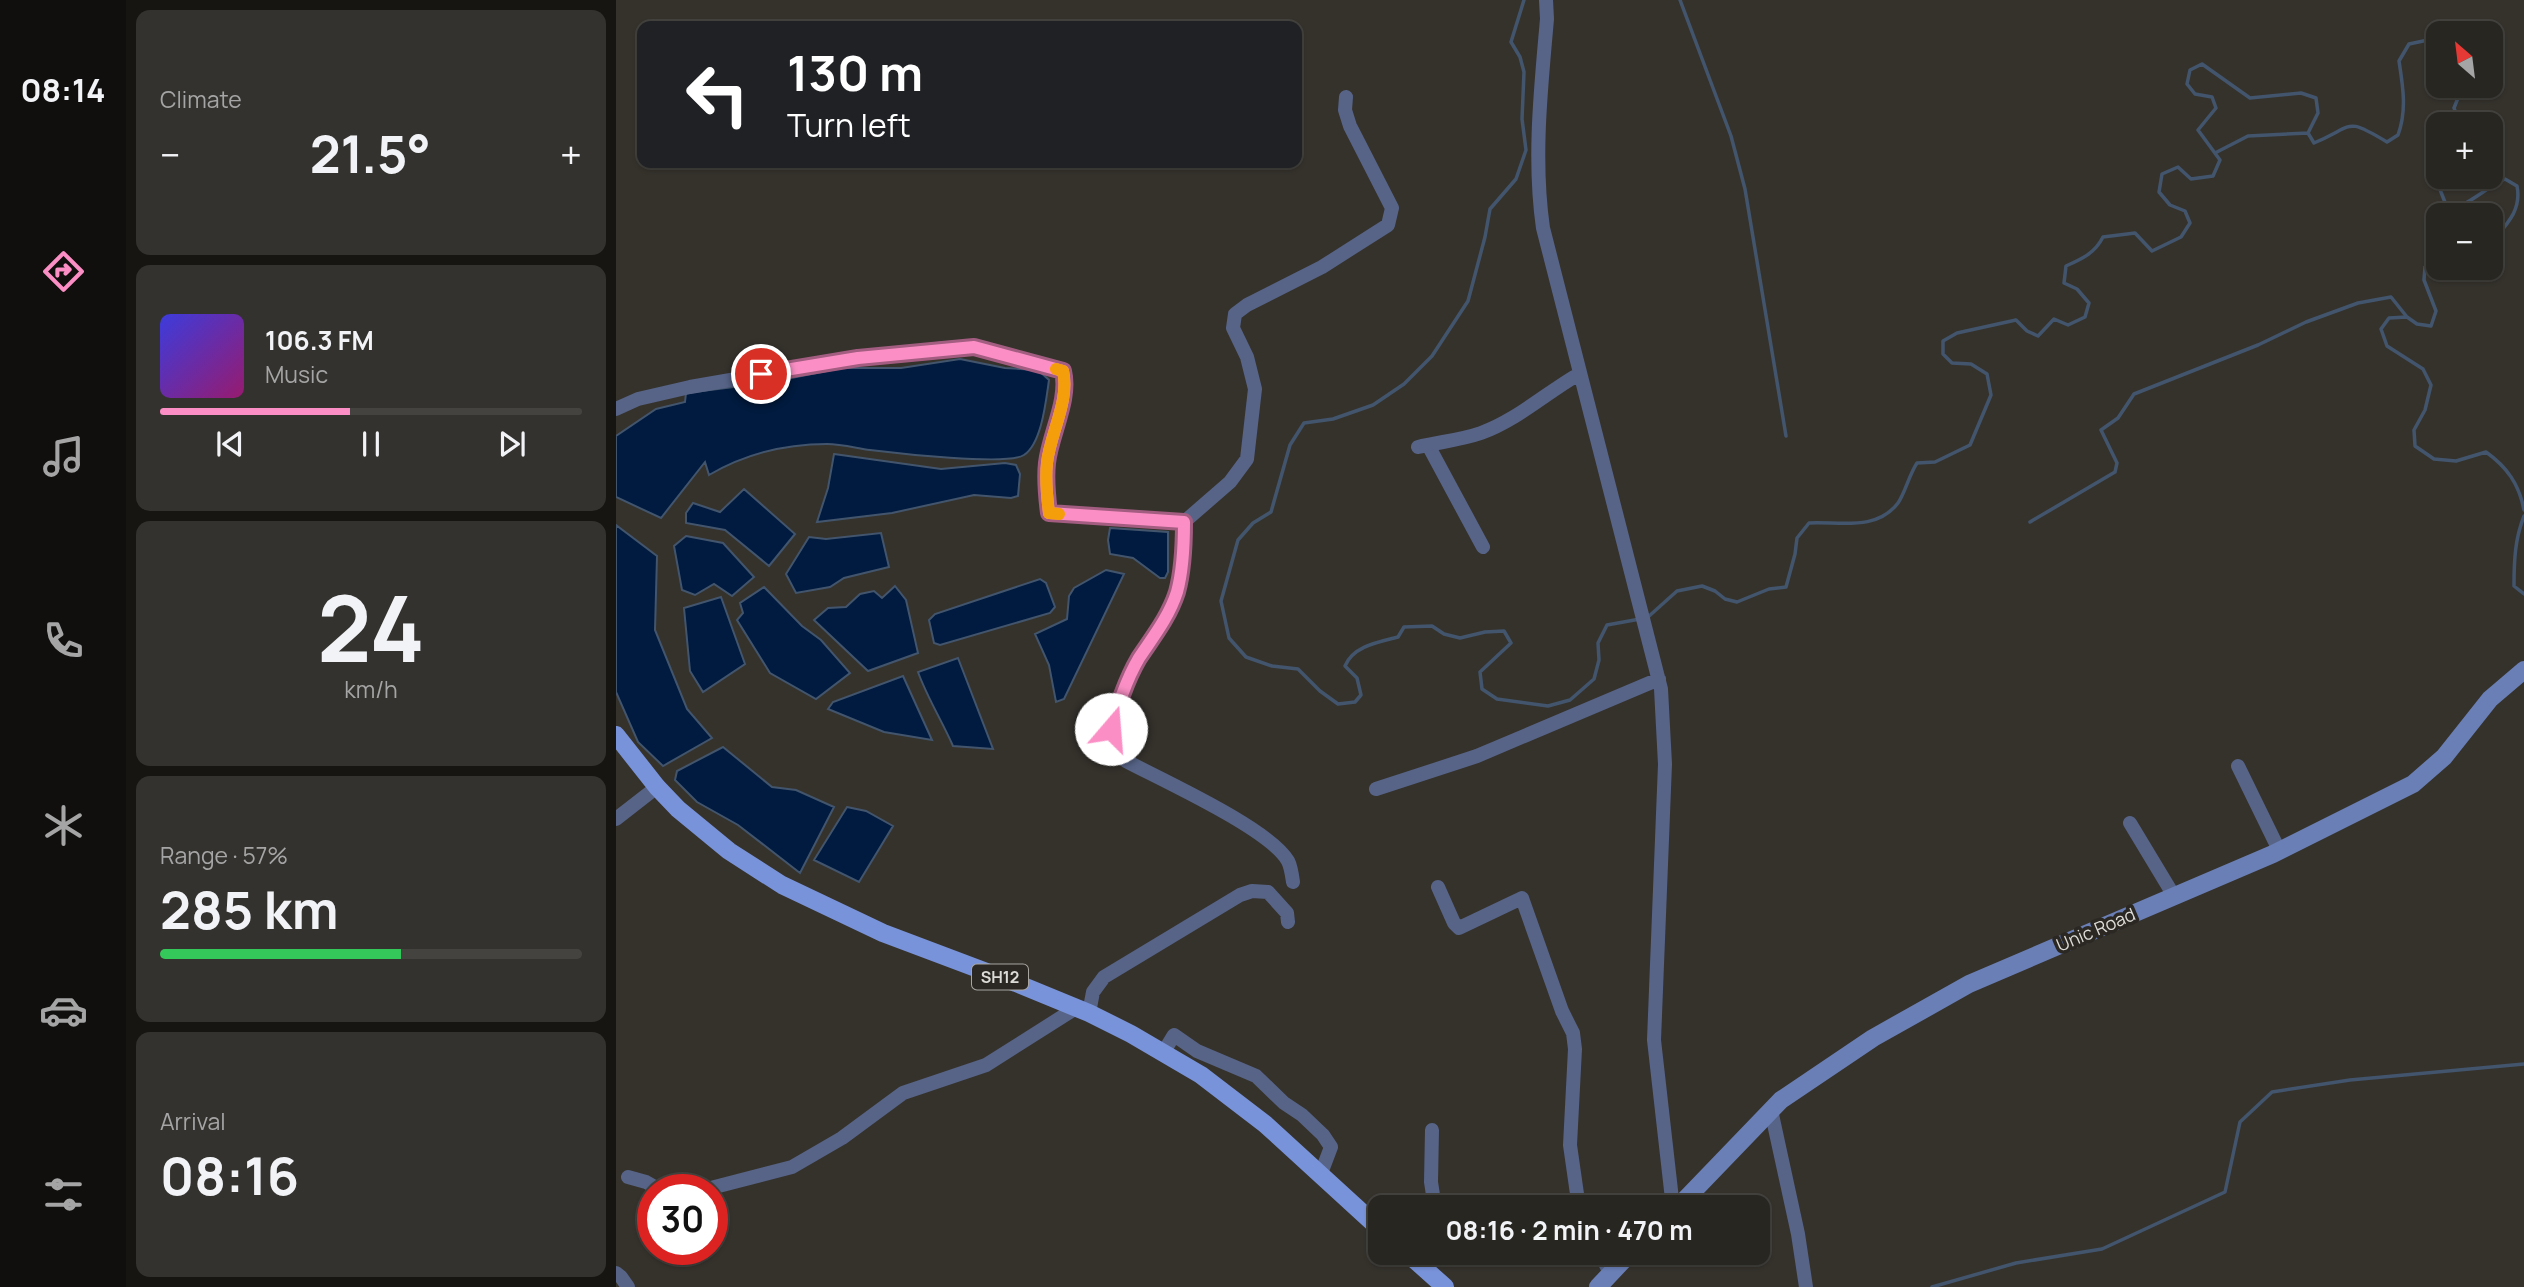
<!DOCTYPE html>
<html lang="en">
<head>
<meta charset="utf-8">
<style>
	:root { --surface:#282621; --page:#34322e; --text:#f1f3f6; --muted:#a5a5a5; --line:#44433f; --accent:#fb8fc5 }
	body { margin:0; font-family:Manrope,sans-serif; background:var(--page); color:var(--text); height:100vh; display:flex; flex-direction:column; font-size:26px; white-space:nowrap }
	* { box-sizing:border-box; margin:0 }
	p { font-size:23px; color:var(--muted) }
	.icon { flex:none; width:38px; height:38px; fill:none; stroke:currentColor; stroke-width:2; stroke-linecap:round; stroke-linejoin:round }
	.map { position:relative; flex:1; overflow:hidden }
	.details { display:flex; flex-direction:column; gap:10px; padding:10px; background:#161512; width:490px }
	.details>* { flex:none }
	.guide { position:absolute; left:21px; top:21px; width:665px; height:147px; border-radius:14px; box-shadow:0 2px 5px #0004,0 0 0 2px var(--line); background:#202124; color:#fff; overflow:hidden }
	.needle { width:46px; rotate:332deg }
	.fabs { position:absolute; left:1810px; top:21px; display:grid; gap:14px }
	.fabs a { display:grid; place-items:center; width:77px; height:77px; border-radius:14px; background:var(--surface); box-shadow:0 2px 5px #0004,0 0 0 2px var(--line); font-size:35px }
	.speed { position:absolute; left:21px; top:1174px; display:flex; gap:14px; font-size:35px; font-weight:700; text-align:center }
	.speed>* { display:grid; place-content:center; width:91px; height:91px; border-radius:50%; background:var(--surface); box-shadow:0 2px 5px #0004,0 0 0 2px var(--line); line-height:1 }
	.speed .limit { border:10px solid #d22; background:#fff; color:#111 }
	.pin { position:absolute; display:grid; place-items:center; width:60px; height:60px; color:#fff; margin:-30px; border:4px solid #fff; border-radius:50%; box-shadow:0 2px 7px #0007 }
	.me { position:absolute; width:77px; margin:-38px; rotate:18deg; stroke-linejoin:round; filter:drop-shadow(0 0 5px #0008) }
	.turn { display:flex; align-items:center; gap:24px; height:147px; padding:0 35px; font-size:32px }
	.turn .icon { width:91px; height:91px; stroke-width:2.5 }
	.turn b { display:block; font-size:49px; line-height:60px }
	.big { font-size:52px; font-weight:700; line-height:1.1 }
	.details .card { flex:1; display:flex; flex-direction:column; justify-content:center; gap:10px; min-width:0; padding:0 24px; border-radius:14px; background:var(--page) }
	.details .dial { align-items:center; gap:0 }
	.dial b { font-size:91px; line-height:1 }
	.song { display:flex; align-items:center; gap:21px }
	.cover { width:84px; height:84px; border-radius:10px; background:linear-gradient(135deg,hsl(240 70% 55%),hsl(320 70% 35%)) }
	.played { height:7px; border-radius:4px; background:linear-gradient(90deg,var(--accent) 45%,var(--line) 45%) }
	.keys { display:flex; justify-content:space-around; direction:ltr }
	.heat { display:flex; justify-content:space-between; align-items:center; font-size:38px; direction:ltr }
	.charge { height:10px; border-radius:5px; background:linear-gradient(90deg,#34c759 57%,var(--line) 0) }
	.trip { position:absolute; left:752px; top:1195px; width:402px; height:70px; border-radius:14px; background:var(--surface); box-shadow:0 2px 5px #0004,0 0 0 2px var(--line); font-weight:700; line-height:70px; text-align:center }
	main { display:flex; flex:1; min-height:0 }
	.tabs { display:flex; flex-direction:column; width:126px; justify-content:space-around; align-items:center; background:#100f0d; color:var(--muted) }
	.tabs .icon { width:49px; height:49px }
	.tabs .selected { color:var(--accent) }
	.tabs b { font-size:32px; color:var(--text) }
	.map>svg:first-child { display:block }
	.water { fill:#001b3f; stroke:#42556d; stroke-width:2 }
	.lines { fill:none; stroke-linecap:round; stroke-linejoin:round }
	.stream { stroke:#42556d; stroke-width:3.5 }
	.minor { stroke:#576487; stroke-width:14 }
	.secondary { stroke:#6a7fb6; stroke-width:18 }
	.primary { stroke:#7993da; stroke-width:18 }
	.route-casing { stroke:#a35d80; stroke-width:18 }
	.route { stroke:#fb8fc5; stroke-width:12 }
	.slow { stroke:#f59e0b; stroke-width:12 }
	.labels { text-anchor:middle; stroke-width:7; stroke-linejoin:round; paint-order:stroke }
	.shield { fill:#2b2823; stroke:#a8a5a1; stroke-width:2 }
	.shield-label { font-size:16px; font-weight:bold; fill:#dddbd7 }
	.street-label { font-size:18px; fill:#dddbd7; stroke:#2b2823 }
</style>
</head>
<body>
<main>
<nav class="tabs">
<b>08:14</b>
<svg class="icon selected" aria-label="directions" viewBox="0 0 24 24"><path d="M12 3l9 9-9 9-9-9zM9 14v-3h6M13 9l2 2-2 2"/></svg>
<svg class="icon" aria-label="music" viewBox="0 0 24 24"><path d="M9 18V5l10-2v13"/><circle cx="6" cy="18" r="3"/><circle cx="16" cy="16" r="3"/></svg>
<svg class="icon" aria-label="phone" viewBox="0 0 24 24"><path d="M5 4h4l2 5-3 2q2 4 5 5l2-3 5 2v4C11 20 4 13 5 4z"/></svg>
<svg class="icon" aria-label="climate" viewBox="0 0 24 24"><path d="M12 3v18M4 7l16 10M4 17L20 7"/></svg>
<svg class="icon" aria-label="car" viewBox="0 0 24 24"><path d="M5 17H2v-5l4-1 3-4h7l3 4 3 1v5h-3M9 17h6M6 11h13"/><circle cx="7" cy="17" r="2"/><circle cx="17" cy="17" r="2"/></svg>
<svg class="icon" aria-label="filters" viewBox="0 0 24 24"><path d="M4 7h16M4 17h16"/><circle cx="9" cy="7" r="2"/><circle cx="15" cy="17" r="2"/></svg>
</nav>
<section class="details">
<div class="card"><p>Climate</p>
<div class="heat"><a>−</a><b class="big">21.5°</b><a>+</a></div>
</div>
<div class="card">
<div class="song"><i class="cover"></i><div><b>106.3 FM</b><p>Music</p></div></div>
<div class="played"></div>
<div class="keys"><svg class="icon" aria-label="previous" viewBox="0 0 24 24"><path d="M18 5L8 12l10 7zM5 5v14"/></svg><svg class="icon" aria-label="pause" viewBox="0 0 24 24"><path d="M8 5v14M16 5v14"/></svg><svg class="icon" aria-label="next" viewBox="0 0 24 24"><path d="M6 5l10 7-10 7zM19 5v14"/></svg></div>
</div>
<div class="card dial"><b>24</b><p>km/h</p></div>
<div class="card"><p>Range · 57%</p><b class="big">285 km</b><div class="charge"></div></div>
<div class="card"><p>Arrival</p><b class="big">08:16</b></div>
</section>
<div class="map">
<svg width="1908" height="1287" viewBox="0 0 1908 1287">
	<rect width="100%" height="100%" fill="#35322c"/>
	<path class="water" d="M 344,359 L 389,368 L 422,370 L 433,380 C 430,400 426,443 408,455 C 392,466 278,453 254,450 C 240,448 225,444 211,444 C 169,444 129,454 93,475 L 89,462 L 45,518 L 0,497 L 0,436 L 40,409 L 69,402 L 70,393 L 150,383 L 226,368 L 285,368 Z
		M 218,454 L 325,469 L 389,463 L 400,465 L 404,474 L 402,496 L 395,498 L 358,495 L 276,513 L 201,522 L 212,488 Z
		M 128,489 L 179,534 L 153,566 L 109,530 L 70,523 L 70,513 L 77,503 L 104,512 Z
		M 0,525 L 41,556 L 39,630 L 71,709 L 96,738 L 47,766 L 22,742 L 0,692 Z
		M 494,528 L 552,532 L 552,572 L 549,578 L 544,578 L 517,558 L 494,554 L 492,540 Z
		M 265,533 L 273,567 L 228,578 L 214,587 L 180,593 L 170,574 L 193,537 L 210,539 Z
		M 70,536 L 107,543 L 138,577 L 116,596 L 98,584 L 79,595 L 66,590 L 58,546 Z
		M 490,570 L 508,574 L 448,699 L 440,702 L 433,665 L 419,634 L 451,619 L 453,596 L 458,588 Z
		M 424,579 L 430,583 L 439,607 L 434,613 L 324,645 L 318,643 L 313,620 L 319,614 Z
		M 279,586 L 290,600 L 302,653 L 252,671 L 198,620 L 212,608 L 230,607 L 244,594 L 258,591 L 266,598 Z
		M 148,587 L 186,626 L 205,640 L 234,673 L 200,699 L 154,673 L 121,620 L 127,613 L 124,603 Z
		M 105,597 L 129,664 L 87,692 L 74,671 L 68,608 Z
		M 342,658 L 377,749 L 337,746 C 326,721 311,697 302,672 Z
		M 287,676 L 316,740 L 268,732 L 212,709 L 217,702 Z
		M 107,747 L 156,787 L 180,790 L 218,807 L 184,873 L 122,825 L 81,802 L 59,780 L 61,771 Z
		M 231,807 L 250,811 L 277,826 L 243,882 L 198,860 Z"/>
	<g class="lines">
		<path class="stream" d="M 908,0 L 895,42 L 904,57 L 908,72 L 906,119 L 910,150 L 900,179 L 874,209 L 869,237 L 852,301 L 816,356 L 788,384 L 757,405 L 717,419 L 688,423 L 674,445 L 655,512 L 637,523 L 622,540 L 605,601 L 613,638 L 630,657 L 656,666 L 682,669 L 704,691 L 722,704 L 739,702 L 745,695 L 741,678 L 729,666 C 737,646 763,642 782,637 L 788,627 L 816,626 L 828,634 L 844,638 L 869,632 L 888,631 L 895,643 L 864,672 L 866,689 L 881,699 L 932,706 L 954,700 L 978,679 L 983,660 L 982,643 L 991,625 L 1024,619
			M 1064,0 L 1115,136 L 1129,189 L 1170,436
			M 1844,124 L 1838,108 L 1846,88 L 1849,86
			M 1599,153 L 1632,136 L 1692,133
			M 1825,177 L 1823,187 L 1832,210 C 1854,205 1869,188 1889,179 L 1901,186 C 1906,211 1890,225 1874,244
			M 1822,261 L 1809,267 L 1808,280 L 1820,311 L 1815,326 L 1801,324 L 1791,317 L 1773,318 L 1765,329 L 1771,346 L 1807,369 L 1815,385 L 1809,410 L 1798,430 L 1799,446 L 1818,459 L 1840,461 L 1870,452 C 1891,467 1903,484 1908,510
			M 1908,516 C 1899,539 1898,560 1898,586 L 1908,594
			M 1414,522 L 1499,472 L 1501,463 L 1485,430 L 1502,418 L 1518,394 L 1642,345 L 1690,322 L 1742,303 L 1775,297 L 1791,317
			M 1032,617 L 1061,591 L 1086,586 L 1099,591 L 1109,599 L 1121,602 L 1153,589 L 1170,587 L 1179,554 L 1181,538 L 1193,523 C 1222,521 1260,532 1282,503 C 1289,493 1293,475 1301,463 L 1319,462 L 1354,445 L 1375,395 L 1371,374 L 1355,364 L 1336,363 L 1327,354 L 1327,341 L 1341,333 L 1400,320 L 1411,331 L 1422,336 L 1438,319 L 1452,325 L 1469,317 L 1473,303 L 1461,289 L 1448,283 L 1450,266 C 1466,259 1479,253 1487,237 L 1519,233 L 1536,251 L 1565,237 L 1574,223 L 1569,211 L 1554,205 L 1543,192 L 1546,174 L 1562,167 L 1575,179 L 1597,176 L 1604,160 L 1582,130 L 1600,108 L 1596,97 L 1579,94 L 1571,84 L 1574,70 L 1586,64 L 1634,98 L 1685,93 L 1700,98 L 1702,113 L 1692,133 L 1698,143 C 1739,126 1728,116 1771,142 L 1782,135 C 1791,110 1787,87 1783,61 L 1793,44 L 1812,40 L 1822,47
			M 1316,1287 L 1400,1263 L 1486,1249 L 1609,1192 L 1624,1122 L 1656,1092 L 1734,1080 L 1908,1064"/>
		<path class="minor" d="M 930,0 L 931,19 C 925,88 917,159 927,228 L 1045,689 L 1049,764 L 1038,1040 L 1057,1208
			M 0,409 L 22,399 L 74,387 L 242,358 L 330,348 L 358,347 L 447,371 C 454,400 434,434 431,464 C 429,480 431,497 433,514 L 568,522
			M 812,445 L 867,547
			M 802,447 C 823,442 845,440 865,433 C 901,420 930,393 963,374
			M 1622,766 L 1663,850
			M 760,789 L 861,756 L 1043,679
			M 0,819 L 41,787
			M 1514,823 L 1558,896
			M 677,882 C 676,875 675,867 672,861 C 654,829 546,780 510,761 L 501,753 L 495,742 L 495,729 L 503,703 L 522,660 L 553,613 L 561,592 L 568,545 L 568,522 L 614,482 L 631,459 L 639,389 L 631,357 L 617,328 L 619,314 L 631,305 L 706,267 L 772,225 L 776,208 L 734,126 L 729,110 L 730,97
			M 822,887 L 838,923 L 843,928 L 906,898 L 946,1011 L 957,1033 L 959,1049 L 954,1145 L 963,1208
			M 473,1013 L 477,992 L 488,977 L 624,895 L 636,891 L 652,892 L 671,913 L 672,922
			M 547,1053 L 558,1035 L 581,1051 L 640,1076 L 668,1103 L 686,1115 L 707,1135 L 715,1147 L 704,1176
			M 1155,1110 L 1182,1234 L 1190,1287
			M 816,1130 L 815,1182 L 819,1208
			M 12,1177 L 30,1182 L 44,1190
			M 87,1190 L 176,1167 L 226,1138 L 287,1093 L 370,1065 L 460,1008
			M 984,1253 L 994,1273
			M 0,1273 L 5,1277 L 12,1287"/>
		<path class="secondary" d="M 1061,1208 L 1165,1100 L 1257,1038 L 1353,984 L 1657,854 L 1797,784 L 1828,757 L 1874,699 L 1908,670
			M 982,1287 L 1014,1253"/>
		<path class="primary" d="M 0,735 L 41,787 L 62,809 L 113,851 L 166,885 L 267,933 L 400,983 L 473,1013 L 515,1034 L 585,1075 L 649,1124 L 765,1230
			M 791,1253 L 829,1287"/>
	</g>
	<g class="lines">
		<defs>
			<path id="route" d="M 145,374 L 242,358 L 358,347 L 447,371 C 454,400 434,434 431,463 C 429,480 431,497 433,513 L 568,522 C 568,545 567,570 561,592 C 553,617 537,637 523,658 C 510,680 502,706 495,729"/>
		</defs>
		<use href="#route" class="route-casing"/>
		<use href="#route" class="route"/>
		<path class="slow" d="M 440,369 L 447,371 C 454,400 434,434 431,463 C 429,480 431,497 433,513 L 443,514"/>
	</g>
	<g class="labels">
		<rect class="shield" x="356" y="964.5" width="56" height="25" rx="5"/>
		<g class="shield-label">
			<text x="384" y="983">SH12</text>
		</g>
		<g class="street-label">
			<text transform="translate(1480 930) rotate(-23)" y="6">Unic Road</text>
		</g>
	</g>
</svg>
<div class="fabs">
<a><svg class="needle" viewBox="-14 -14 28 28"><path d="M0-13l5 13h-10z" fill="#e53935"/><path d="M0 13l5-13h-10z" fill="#a5a5a5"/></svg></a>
<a>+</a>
<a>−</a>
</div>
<div class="speed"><div class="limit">30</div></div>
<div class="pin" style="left:145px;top:374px;background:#d93025"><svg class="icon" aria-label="arrive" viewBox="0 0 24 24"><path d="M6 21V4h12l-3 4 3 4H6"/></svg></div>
<svg class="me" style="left:495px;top:729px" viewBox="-20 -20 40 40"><circle r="19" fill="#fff"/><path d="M0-13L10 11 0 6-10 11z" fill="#fb8fc5"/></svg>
<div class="trip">08:16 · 2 min · 470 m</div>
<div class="guide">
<div class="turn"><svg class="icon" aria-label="left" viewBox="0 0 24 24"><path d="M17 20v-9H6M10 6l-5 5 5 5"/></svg><div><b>130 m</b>Turn left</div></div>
</div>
</div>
</main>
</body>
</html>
